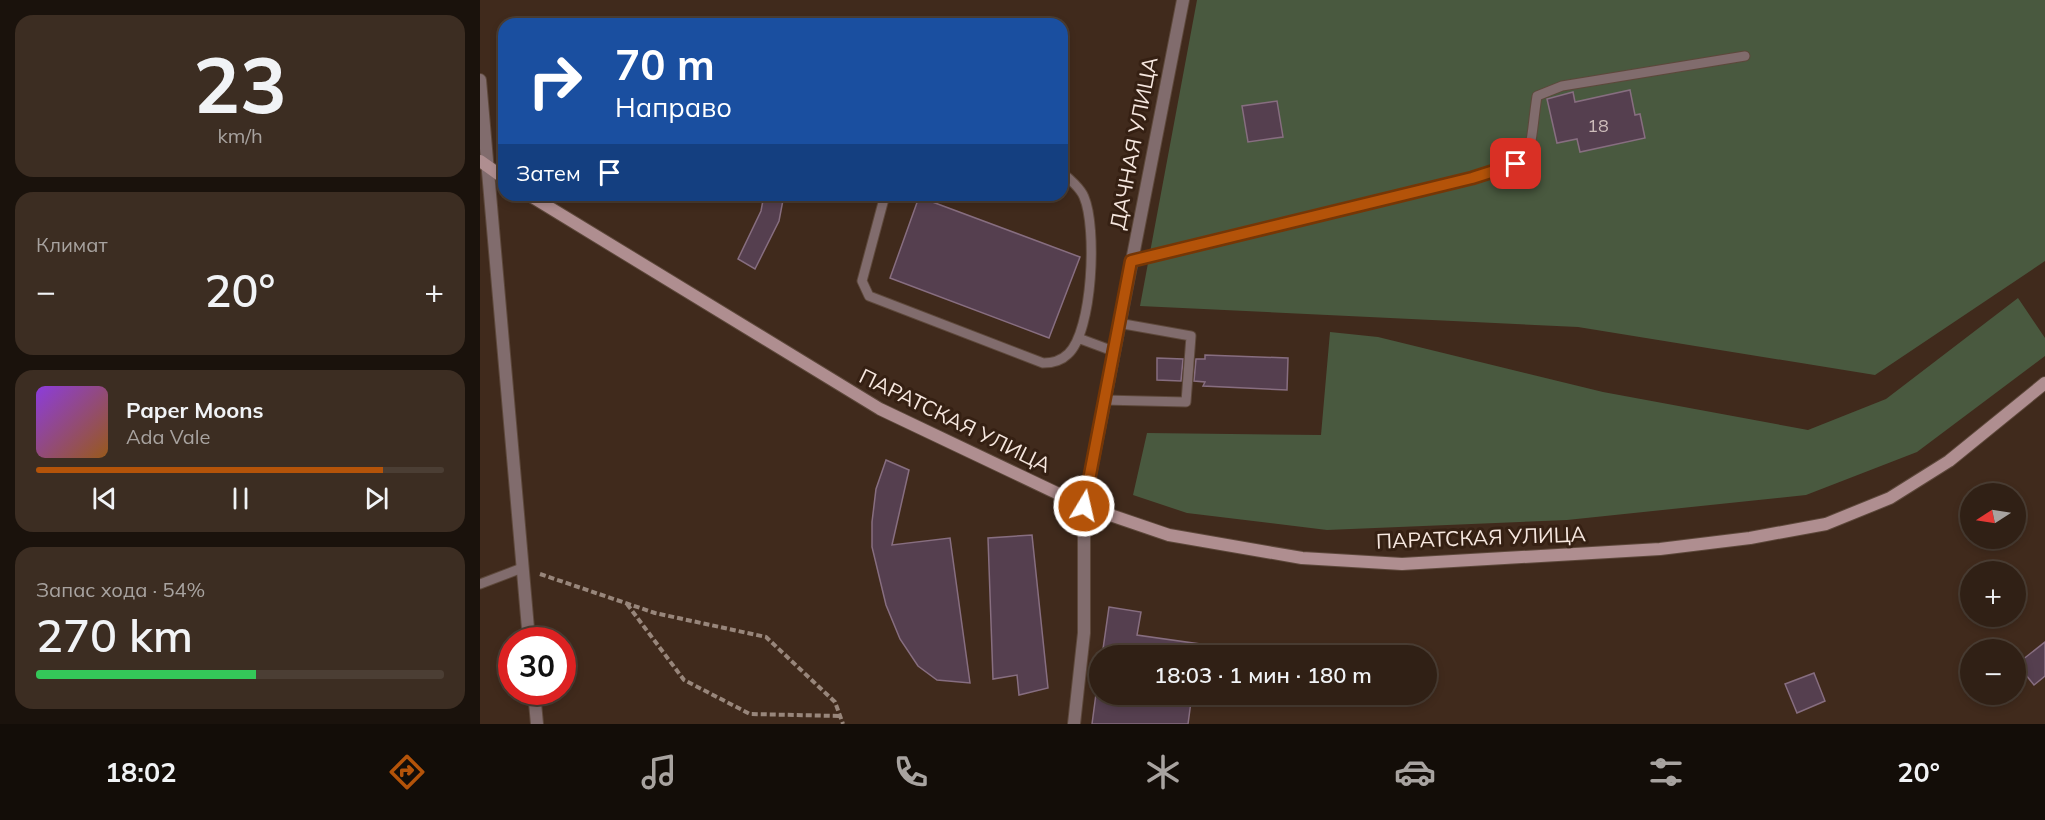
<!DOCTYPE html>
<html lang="ru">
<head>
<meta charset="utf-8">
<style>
	:root { --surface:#302015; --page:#3c2d22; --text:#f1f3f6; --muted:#a8a3a0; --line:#4b3e34; --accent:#b45309 }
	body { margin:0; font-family:Mulish,sans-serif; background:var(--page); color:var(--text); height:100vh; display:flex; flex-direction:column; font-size:22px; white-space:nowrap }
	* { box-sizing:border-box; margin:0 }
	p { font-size:20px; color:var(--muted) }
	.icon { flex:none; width:33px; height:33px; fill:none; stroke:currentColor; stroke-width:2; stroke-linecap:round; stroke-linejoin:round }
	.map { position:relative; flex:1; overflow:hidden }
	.side { display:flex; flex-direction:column; gap:15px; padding:15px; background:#1a120c; width:480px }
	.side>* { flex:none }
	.top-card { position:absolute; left:18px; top:18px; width:570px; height:183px; border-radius:18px; box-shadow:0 3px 9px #0003,0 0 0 2px var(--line); background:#1a4fa0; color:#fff; overflow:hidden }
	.needle { width:39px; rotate:258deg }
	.buttons { position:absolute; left:1480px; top:483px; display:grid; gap:12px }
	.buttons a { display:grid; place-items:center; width:66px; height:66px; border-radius:50%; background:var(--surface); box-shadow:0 3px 9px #0003,0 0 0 2px var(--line); font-size:30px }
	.speed { position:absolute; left:18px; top:627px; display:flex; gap:12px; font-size:30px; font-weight:700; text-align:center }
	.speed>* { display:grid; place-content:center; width:78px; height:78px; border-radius:50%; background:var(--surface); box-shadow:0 3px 9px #0003,0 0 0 2px var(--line); line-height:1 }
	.speed .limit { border:9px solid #d22; background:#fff; color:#111 }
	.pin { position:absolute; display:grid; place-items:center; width:51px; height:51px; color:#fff; margin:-26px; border-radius:12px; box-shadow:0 3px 9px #0006 }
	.me { position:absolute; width:66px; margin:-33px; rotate:9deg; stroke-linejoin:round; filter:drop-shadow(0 0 4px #0008) }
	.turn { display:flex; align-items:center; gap:21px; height:126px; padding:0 18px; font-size:27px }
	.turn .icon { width:78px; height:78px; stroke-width:2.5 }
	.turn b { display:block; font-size:42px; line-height:51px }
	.then { display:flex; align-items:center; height:57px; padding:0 18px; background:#0003; gap:12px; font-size:22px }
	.big { font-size:45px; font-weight:600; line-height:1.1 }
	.side .widget { flex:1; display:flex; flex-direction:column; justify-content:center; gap:9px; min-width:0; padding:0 21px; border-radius:18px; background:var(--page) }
	.side .dial { align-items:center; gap:0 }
	.dial b { font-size:78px; line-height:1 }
	.song { display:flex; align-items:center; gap:18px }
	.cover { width:72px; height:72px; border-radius:9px; background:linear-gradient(135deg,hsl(270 70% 55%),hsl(30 70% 35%)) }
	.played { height:6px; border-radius:3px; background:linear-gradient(90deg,var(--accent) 85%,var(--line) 85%) }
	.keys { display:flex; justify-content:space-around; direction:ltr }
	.heat { display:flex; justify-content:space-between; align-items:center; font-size:33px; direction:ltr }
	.charge { height:9px; border-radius:4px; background:linear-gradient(90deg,#34c759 54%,var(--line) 0) }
	.trip { position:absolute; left:609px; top:645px; width:348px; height:60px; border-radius:30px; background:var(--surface); box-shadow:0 3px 9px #0003,0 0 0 2px var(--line); font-weight:600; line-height:60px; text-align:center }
	.menu { display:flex; height:96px; justify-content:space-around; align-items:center; background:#130d08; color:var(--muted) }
	.menu .icon { width:42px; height:42px }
	.menu .selected { color:var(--accent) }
	.menu b { font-size:27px; color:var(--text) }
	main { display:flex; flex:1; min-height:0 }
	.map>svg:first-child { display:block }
	.green { fill:#49593f }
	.building { fill:#553f4f; stroke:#876e80; stroke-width:1.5 }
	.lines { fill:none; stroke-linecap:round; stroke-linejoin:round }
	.service-casing { stroke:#5d483b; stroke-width:11 }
	.minor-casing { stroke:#5d483b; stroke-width:14 }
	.secondary-casing { stroke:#5d483b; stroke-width:14 }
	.path { stroke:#98867b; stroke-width:4; stroke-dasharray:6 3; stroke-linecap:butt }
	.service { stroke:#816c6d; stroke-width:9 }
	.minor { stroke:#816c6d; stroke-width:12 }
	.secondary { stroke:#af8e90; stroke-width:12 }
	.route-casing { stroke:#753606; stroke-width:15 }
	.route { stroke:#b45309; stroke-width:10 }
	.labels { text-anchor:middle; stroke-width:6; stroke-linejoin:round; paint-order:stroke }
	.number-label { font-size:18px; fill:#cebdbb }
	.street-label { font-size:21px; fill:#f6e7df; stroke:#352013 }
</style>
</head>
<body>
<main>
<section class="side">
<div class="widget dial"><b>23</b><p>km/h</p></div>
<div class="widget"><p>Климат</p>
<div class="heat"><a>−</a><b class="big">20°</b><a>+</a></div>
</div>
<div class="widget">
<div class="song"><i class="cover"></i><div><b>Paper Moons</b><p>Ada Vale</p></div></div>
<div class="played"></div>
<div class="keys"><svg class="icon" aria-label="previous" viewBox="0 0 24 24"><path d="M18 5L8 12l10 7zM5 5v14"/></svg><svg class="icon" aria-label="pause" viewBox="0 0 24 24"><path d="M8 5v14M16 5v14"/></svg><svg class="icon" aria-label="next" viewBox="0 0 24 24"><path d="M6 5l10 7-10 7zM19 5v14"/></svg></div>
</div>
<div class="widget"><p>Запас хода · 54%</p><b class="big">270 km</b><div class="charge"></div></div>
</section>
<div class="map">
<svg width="1565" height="724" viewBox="0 0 1565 724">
	<rect width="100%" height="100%" fill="#402a1c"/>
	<path class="green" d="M 717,0 L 1565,0 L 1565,261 L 1395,375 L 1098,327 L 660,306 Z
		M 1538,298 L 1565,338 L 1565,356 L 1437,452 L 1326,495 L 1087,520 L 847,530 L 707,513 L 653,495 L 667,433 L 841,435 L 850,332 L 898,337 L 1123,392 L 1328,430 L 1406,399 Z"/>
	<path class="building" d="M 1150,90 L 1155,115 L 1160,114 L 1165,138 L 1100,152 L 1097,139 L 1077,143 L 1067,99 L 1093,92 L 1095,102 Z
		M 797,101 L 803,137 L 768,142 L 762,106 Z
		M 284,195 L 304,195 L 299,221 L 275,269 L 258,259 L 281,211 Z
		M 439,197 L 600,257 L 569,338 L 410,278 Z
		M 725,355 L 808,358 L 807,390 L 723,386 L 725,382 L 714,381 L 716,359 L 725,359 Z
		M 677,358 L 703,359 L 701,381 L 677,380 Z
		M 406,460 L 429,470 L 412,545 L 470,538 L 490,683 L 457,680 L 438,666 L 420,639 L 406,605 L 392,547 L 392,522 L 396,489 Z
		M 552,535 L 568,688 L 539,695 L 537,675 L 513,679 L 508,538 Z
		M 629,607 L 661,612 L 657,635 L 720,644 L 719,656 L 622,656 Z
		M 1565,642 L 1565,676 L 1554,685 L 1537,664 Z
		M 1334,673 L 1345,701 L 1317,713 L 1305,684 Z
		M 616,694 L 712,694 L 708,724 L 612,724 Z"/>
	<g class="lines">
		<defs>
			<path id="service" d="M 405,195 L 382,281 L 389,296 L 563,363 C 573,363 581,361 588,354 C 613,331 617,227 604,197 C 601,189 589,178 582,173
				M 651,261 L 992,178 C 1060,156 1047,162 1057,96 L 1082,86 L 1265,56
				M 598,338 L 633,351
				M 623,400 L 706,402 L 711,336 L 638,323
				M 0,584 L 42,568"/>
			<path id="minor" d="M 0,80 L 49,640
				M 54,692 L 57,724
				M 594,724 L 604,633 L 604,506 L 703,0"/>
			<path id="secondary" d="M 0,161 L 24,178
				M 49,195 L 400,409 L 604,506 L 689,535 L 822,558 L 922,564 L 1180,549 L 1270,538 L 1346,524 L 1410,498 L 1469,461 L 1565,383"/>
		</defs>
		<use href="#service" class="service-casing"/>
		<use href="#minor" class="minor-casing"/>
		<use href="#secondary" class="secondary-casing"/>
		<path class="path" d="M 60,574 L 175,613 L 286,637 L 355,702 L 363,724
			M 147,604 L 204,680 L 270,714 L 360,716"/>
		<use href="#service" class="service"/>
		<use href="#minor" class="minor"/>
		<use href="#secondary" class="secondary"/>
	</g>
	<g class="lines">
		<defs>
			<path id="route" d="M 604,506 L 651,261 L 992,178 L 1036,164"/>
		</defs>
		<use href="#route" class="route-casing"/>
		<use href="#route" class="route"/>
	</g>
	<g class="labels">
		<g class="number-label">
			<text x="1118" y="132">18</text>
		</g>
		<g class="street-label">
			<text transform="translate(654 143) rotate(-79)" y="7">ДАЧНАЯ УЛИЦА</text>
			<text transform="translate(475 421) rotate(26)" y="7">ПАРАТСКАЯ УЛИЦА</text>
			<text transform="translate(1001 538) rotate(-2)" y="7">ПАРАТСКАЯ УЛИЦА</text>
		</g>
	</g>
</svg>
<div class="buttons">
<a><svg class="needle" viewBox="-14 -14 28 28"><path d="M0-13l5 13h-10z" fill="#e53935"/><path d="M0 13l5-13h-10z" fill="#a8a3a0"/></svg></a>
<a>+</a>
<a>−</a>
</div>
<div class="speed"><div class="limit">30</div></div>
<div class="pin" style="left:1036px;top:164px;background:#d93025"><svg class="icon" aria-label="arrive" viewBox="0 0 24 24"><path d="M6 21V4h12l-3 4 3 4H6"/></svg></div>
<svg class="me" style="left:604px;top:506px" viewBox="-20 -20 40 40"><circle r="17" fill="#b45309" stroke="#fff" stroke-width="3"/><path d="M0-11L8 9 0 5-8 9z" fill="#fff"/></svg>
<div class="trip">18:03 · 1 мин · 180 m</div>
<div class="top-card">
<div class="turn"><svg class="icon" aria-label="right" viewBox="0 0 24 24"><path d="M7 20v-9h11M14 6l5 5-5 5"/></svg><div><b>70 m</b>Направо</div></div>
<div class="then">Затем<svg class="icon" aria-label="arrive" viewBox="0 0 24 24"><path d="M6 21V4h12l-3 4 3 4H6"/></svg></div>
</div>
</div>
</main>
<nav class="menu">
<b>18:02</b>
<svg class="icon selected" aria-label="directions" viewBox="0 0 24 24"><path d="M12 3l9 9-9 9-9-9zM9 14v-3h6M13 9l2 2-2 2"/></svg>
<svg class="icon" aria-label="music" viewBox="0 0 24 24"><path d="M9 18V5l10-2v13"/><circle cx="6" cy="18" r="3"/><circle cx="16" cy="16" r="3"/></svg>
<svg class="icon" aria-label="phone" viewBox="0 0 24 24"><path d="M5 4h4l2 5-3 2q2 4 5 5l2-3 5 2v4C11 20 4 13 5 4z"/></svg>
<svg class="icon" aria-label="climate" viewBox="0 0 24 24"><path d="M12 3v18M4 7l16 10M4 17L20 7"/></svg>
<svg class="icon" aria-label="car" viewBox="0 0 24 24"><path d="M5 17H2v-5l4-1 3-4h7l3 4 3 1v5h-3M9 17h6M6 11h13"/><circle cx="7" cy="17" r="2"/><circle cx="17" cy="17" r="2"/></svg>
<svg class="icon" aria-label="filters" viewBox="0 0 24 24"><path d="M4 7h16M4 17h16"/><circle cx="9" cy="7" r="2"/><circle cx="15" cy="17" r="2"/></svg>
<b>20°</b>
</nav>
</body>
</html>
